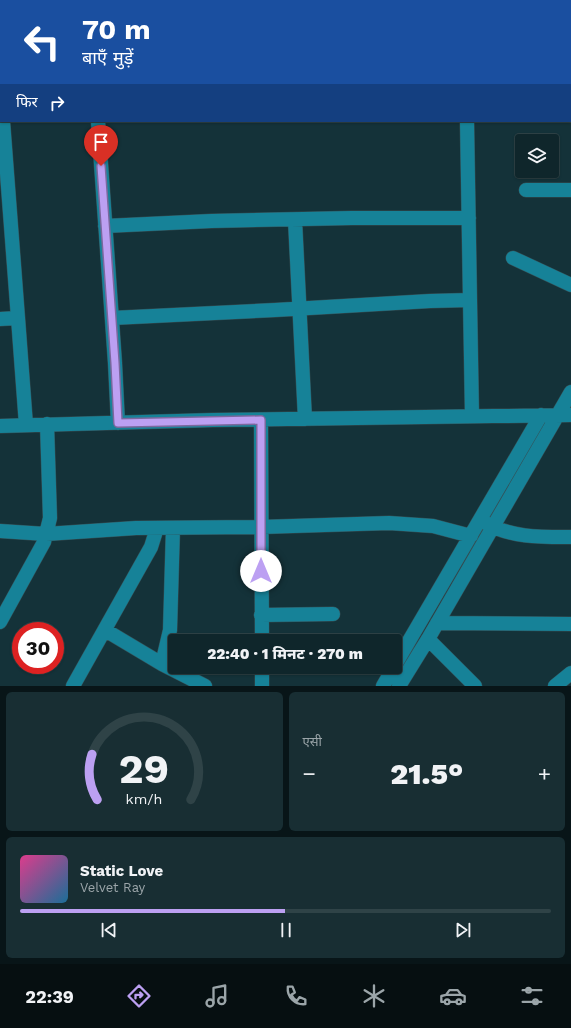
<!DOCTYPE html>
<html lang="hi">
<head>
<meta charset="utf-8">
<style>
	:root { --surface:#0f262b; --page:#182e33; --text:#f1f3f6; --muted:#9ba5a9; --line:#2f4347; --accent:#bca0f2 }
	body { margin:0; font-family:"Work Sans","Noto Sans Devanagari",sans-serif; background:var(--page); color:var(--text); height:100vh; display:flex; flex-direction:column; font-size:15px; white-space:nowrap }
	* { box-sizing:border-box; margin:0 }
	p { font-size:13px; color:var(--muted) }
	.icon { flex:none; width:22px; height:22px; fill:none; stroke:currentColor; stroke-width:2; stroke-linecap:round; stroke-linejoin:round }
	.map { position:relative; height:686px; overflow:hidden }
	.panel { display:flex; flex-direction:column; gap:6px; padding:6px; background:#081518; flex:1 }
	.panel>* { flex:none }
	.banner { position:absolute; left:0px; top:0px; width:571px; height:122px; box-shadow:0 1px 3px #0004,0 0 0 1px var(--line); background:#1a4fa0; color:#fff; overflow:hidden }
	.tools { position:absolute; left:515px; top:134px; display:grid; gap:8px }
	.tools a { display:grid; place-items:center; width:44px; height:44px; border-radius:4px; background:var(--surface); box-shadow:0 1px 3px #0004,0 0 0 1px var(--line); font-size:20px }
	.speed { position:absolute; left:12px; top:622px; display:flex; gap:8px; font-size:20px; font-weight:700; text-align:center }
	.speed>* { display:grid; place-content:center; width:52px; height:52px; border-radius:50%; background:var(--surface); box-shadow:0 1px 3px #0004,0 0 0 1px var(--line); line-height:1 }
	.speed .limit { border:6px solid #d22; background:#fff; color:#111 }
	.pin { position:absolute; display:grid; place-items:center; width:34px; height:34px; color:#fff; margin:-41px -17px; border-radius:50% 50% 50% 0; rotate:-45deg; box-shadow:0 0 4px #0007 }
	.pin .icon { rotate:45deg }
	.me { position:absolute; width:44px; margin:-22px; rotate:0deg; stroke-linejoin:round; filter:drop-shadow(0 0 3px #0008) }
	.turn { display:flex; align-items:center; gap:14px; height:84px; padding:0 16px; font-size:18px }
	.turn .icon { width:52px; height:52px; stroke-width:2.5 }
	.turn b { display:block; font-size:28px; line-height:34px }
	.then { display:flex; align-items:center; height:38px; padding:0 16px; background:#0003; gap:8px; font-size:15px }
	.big { font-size:30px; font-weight:800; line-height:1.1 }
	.panel .card { flex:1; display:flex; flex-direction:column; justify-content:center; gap:6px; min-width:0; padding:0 14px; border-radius:6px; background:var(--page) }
	.panel .dial { align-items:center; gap:0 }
	.dial svg { height:104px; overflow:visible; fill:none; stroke:var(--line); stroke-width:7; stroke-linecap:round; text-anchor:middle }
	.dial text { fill:var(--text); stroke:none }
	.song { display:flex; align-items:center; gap:12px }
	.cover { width:48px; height:48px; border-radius:6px; background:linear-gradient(135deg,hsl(330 70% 55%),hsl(200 70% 35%)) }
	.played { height:4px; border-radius:2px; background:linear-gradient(90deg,var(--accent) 50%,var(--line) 50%) }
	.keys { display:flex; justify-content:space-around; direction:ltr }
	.heat { display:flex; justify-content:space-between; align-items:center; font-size:22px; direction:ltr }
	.panel .tiles { flex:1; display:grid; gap:6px; grid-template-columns:1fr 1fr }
	.card:last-child { grid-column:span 2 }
	.trip { position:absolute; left:168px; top:634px; width:234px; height:40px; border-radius:4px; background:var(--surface); box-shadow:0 1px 3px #0004,0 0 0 1px var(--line); font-weight:800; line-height:40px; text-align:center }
	.tab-bar { display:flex; height:64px; justify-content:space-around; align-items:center; background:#060f11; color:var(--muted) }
	.tab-bar .icon { width:28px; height:28px }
	.tab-bar .current { color:var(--accent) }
	.tab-bar b { font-size:18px; color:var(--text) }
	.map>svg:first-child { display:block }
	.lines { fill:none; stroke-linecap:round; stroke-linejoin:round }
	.minor-casing { stroke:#354f55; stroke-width:15 }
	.minor { stroke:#168298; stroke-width:14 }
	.route-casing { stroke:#7a689d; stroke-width:10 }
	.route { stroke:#bca0f2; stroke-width:7 }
</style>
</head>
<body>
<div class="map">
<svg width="571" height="686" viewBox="0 0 571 686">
	<rect width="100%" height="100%" fill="#143239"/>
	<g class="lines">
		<defs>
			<path id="minor" d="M 88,0 L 88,1
				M 185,0 L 185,1
				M 279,0 L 279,1
				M 372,0 L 372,1
				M 551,0 L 551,1
				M 570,28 L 571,28
				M 0,84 L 1,97
				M 570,114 L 571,114
				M 3,121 L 18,318 L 26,425
				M 98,121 L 115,363 L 118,423
				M 467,121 L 470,300 L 472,416
				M 526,190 L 571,190
				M 295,220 L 305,419
				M 105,226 L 211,221 L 352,218 L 469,218
				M 513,258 L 571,285
				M 112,318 L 275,310 L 430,301 L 470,300
				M 0,319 L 18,318
				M 261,420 L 262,641
				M 0,426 L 213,420 L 571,415
				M 486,523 C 511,538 543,537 571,537
				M 0,531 L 46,534 L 136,528 L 261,527 L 389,523 L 433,526 L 471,536
				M 261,615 L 333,614
				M 0,622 L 44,542 L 50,518 L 47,424
				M 437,623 L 571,624
				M 105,630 L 162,664 L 205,686
				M 428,639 L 475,686
				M 162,664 L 170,630 L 173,528
				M 395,665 L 541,415
				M 262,667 L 262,686
				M 73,686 L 151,547 L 157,528
				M 383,686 L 394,667
				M 399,686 L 428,639 L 571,392
				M 555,686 L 571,673"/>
		</defs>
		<use href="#minor" class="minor-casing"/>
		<use href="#minor" class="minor"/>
	</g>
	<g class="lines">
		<defs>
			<path id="route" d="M 101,166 L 115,363 L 118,423 L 261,420 L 261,571"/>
		</defs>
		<use href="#route" class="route-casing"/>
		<use href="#route" class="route"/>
	</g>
</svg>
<div class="tools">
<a><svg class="icon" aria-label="layers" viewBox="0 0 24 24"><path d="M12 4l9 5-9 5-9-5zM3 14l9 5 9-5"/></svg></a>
</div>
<div class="speed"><div class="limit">30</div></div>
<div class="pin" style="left:101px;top:166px;background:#d93025"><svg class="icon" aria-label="arrive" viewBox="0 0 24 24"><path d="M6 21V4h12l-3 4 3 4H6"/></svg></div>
<svg class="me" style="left:261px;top:571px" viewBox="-20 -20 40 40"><circle r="19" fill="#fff"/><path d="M0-13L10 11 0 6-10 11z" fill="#bca0f2"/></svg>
<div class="trip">22:40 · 1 मिनट · 270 m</div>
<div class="banner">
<div class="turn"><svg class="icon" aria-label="left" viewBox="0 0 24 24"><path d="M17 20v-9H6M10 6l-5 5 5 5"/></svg><div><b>70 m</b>बाएँ मुड़ें</div></div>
<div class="then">फिर<svg class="icon" aria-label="right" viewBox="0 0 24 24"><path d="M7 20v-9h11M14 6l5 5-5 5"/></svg></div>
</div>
</div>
<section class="panel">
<div class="tiles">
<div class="card dial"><svg viewBox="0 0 100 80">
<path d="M14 69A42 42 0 1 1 86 69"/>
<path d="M14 69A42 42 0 0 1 10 34" stroke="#bca0f2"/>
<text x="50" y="56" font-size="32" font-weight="700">29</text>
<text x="50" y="72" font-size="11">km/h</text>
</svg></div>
<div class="card"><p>एसी</p>
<div class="heat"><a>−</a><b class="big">21.5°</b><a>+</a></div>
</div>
<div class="card">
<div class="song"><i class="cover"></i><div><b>Static Love</b><p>Velvet Ray</p></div></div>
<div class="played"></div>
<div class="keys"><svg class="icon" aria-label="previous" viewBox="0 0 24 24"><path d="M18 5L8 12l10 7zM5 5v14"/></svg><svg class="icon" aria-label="pause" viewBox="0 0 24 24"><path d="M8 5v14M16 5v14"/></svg><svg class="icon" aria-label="next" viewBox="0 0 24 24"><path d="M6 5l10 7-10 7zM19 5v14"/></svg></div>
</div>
</div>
</section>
<nav class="tab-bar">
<b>22:39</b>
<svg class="icon current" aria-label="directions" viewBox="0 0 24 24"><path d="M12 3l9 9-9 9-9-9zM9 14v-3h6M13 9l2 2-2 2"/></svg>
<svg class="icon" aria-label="music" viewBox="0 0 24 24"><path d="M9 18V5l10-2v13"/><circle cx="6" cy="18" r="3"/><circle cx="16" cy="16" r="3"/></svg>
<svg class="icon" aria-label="phone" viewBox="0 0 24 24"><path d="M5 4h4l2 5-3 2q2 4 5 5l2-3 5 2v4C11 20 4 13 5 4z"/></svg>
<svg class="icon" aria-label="climate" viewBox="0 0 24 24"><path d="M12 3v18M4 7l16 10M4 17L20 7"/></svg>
<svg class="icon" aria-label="car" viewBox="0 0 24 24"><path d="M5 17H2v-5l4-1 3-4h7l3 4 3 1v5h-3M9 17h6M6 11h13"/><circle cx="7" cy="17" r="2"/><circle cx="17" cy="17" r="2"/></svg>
<svg class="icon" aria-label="filters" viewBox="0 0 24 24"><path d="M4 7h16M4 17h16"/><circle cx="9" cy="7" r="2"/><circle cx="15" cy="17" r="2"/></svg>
</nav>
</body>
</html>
